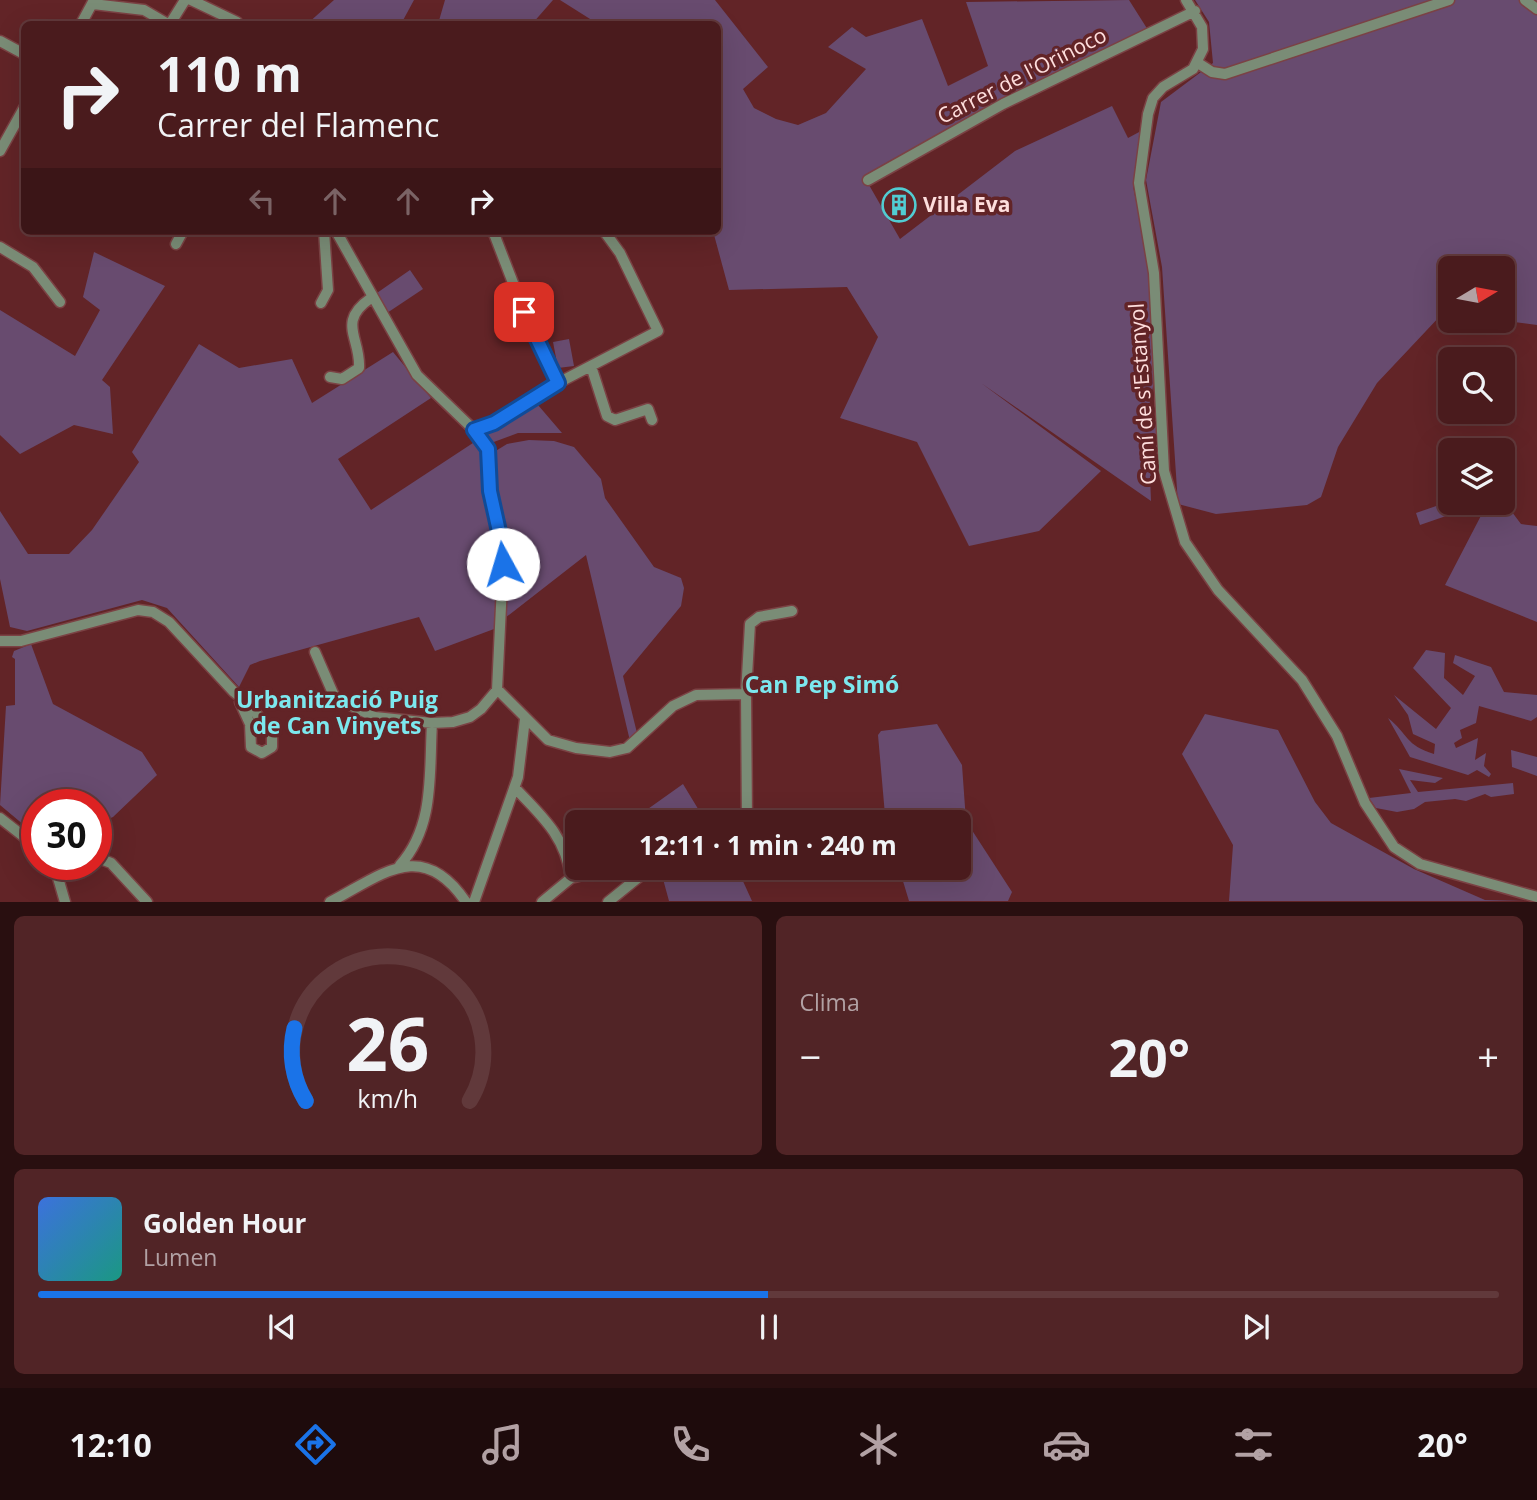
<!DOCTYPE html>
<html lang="es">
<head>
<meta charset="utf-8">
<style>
	:root { --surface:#4a1b1d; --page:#512426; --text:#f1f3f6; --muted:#b2a1a4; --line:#61393b; --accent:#1a73e8 }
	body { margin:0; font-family:"Open Sans",sans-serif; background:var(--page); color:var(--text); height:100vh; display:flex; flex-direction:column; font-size:26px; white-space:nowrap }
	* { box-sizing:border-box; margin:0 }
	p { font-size:23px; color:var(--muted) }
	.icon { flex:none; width:38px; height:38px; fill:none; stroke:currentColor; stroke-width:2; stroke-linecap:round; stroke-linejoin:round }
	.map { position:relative; height:902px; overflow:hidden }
	.sheet { display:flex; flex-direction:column; gap:14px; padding:14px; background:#290f10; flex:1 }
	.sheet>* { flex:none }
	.top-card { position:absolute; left:21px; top:21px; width:700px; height:214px; border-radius:10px; box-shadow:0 7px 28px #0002,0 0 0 2px var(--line); background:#4a1b1d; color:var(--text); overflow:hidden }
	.needle { width:46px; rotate:80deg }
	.tools { position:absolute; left:1438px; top:256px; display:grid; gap:14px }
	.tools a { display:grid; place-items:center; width:77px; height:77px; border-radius:10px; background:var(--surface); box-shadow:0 7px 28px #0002,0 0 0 2px var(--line); font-size:35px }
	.speed { position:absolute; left:21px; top:789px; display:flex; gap:14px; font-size:35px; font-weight:700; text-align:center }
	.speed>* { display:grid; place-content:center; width:91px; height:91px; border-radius:50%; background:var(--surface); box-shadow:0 7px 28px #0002,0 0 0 2px var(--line); line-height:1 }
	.speed .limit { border:10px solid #d22; background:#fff; color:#111 }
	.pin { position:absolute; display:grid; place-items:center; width:60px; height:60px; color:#fff; margin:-30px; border-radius:14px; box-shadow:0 4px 10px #0006 }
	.me { position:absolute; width:77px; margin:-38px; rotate:354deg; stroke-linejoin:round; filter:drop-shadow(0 0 5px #0008) }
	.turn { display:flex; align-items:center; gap:24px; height:147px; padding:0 21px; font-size:32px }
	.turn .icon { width:91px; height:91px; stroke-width:2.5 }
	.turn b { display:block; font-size:49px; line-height:60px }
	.lanes { display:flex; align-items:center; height:66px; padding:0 21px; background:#0003; justify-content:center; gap:35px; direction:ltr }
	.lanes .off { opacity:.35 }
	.big { font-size:52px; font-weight:700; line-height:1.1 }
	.sheet .tile { flex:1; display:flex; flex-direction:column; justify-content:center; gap:10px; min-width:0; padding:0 24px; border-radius:10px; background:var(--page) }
	.sheet .dial { align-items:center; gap:0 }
	.dial svg { height:182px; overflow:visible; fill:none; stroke:var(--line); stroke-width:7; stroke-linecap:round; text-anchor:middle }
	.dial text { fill:var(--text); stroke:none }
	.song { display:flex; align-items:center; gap:21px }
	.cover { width:84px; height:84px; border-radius:10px; background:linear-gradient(135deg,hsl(220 70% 55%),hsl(170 70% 35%)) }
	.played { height:7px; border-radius:4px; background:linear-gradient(90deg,var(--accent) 50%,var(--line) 50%) }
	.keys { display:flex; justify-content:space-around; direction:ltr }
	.heat { display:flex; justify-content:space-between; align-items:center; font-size:38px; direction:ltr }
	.sheet .tiles { flex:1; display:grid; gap:14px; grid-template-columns:1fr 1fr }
	.tile:last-child { grid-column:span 2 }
	.trip { position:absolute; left:565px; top:810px; width:406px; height:70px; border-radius:10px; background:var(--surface); box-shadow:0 7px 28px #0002,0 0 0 2px var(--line); font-weight:700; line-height:70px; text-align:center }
	.dock { display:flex; height:112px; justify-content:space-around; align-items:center; background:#1e0b0c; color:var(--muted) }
	.dock .icon { width:49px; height:49px }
	.dock .selected { color:var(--accent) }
	.dock b { font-size:32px; color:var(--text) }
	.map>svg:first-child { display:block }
	.green { fill:#684b6f }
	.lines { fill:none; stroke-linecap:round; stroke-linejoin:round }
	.minor-casing { stroke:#7b4244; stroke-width:13 }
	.minor { stroke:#7a8c76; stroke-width:10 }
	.route-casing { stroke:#114b97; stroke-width:18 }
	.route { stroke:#1a73e8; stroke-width:12 }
	.labels { text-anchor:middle; stroke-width:7; stroke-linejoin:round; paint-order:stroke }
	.street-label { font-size:21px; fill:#fededd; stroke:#622427 }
	.poi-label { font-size:21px; font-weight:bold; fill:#fededd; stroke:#622427; text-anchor:start }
	.neighbourhood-label { font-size:23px; font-weight:bold; fill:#7ce8ee; stroke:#622427 }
</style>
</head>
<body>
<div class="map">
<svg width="1537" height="902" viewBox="0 0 1537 902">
	<rect width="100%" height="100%" fill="#622427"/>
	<path class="green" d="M 334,0 L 414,0 L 401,24 L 307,24 Z
		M 445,0 L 553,0 L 532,24 L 438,24 Z
		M 560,0 L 715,0 L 768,67 L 743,89 L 754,108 L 776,119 L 798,125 L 826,113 L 866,69 L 828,47 L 852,27 L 866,37 L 922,19 L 948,86 L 988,66 L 966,2 L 1129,0 L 1148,30 L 996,101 L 865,178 L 900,239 L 1015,151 L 1112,106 L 1128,138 L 1141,131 L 1133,186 L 1149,267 L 1154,382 L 1148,411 L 1157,422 L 1159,470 L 1150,476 L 1151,501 L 981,383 L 1101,471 L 1039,531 L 969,546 L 917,442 L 840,418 L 878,337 L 847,287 L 729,290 L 713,231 L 718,231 L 718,24 L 598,24 Z
		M 1195,0 L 1537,0 L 1537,325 L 1498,320 L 1503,320 L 1503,268 L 1451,268 L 1451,315 L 1442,314 L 1377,383 L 1338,447 L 1321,497 L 1307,505 L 1216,514 L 1178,504 L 1162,267 L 1146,180 L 1161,102 L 1213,63 L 1209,22 Z
		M 94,252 L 165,286 L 102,380 L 110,387 L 113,434 L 74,425 L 20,454 L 0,435 L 0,310 L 75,356 L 100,310 L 83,297 Z
		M 410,270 L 423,289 L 387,313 L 374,295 Z
		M 569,339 L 574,366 L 558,368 L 553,342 Z
		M 199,344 L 239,368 L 292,359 L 312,403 L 393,352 L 431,398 L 338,459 L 371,510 L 476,441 L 484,454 L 485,486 L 498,558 L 494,629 L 435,651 L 419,617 L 260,661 L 250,665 L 239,687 L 167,608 L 142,600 L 27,631 L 10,627 L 0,579 L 0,511 L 28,554 L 69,554 L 92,530 L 139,462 L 132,452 Z
		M 538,405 L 562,433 L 518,433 L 491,443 L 485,435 Z
		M 529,440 L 554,441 L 574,447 L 601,479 L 605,498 L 654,567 L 681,578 L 684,588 L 681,606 L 623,676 L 637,733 L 630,741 L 586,555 L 505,618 L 507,541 L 495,495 L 494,452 L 507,444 Z
		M 1511,501 L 1512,512 L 1521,524 L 1537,526 L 1537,622 L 1445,585 L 1486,506 Z
		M 1442,504 L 1446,516 L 1420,525 L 1416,513 Z
		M 31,644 L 53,704 L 142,752 L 157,775 L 113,817 L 96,824 L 96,805 L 37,805 L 37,836 L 0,805 L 6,706 L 15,705 L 15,659 L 12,657 L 14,651 Z
		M 1426,650 L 1445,653 L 1444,678 L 1463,695 L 1475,676 L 1453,663 L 1455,655 L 1491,667 L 1504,692 L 1537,695 L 1537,717 L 1531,721 L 1479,706 L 1476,723 L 1460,730 L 1462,738 L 1454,743 L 1456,748 L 1478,738 L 1475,760 L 1486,753 L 1484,766 L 1491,774 L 1489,777 L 1477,770 L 1468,775 L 1410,757 L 1388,718 C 1409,735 1405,745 1434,754 L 1435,744 L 1413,734 L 1408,715 L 1394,695 L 1436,729 L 1451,708 L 1413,668 Z
		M 1205,714 L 1278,730 L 1315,802 L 1331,823 L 1414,869 L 1485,900 L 1528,901 L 1229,901 L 1233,845 L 1182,754 Z
		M 937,724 L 962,765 L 966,821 L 1012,892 L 1008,901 L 909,901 L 899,868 L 959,868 L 959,822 L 889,822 L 885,815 L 878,735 L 881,731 Z
		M 1511,750 L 1537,757 L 1537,776 L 1512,767 Z
		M 1399,769 L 1443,778 L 1435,783 L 1410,780 L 1418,792 L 1513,783 L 1514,794 L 1491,797 L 1485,794 L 1466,801 L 1455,799 L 1425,802 L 1414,809 L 1397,812 L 1376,808 L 1369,798 L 1411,793 Z
		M 683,784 L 703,817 L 725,819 L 726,822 L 648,822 L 645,811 Z
		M 660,868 L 737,868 L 752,901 L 669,901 Z"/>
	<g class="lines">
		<defs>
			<path id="minor" d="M 191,0 L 237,22
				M 1186,0 L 1202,27 L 1203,49 L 1193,69 L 1163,87 L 1153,98 L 1148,114 L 1139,183 L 1154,273 L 1164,471 L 1185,542 L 1218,590 L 1302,680 L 1337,736 L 1365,803 L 1394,847 L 1420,864 L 1537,897
				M 1525,0 L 1537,9
				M 93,4 L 144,10 L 168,24
				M 81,24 L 94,0
				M 170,24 L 185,0
				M 0,41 L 24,54
				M 1198,63 L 1212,72 L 1225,74 L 1449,0
				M 0,151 L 24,108
				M 868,180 L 1003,104 L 1195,11
				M 493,231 L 532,332 L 558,383
				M 176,244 L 183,231
				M 0,247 L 33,267 L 60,302
				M 321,303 L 328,290 L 324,231
				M 591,366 L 607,416 L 615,420 L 648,409 L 652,420
				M 330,377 L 342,379 L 359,368 C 361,338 336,322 371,298
				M 474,430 L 494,423 L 558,383 L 658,331 L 620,253 L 604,231
				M 0,641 L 21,641 L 138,610 L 153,612 L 169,622 L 234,692 L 251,706 L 267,729
				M 315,652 L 335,698 L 375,717 L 432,723 L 453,722 L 470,717 L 481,709 L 497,690 L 503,564 L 502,545 L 490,490 L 488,449 L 474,430 L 417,375 L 336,231
				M 497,689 L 548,740 L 576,748 L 610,752 L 627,748 L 673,706 L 696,695 L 746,694 L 747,822
				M 746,694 L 750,624 L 759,617 L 792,611
				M 240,702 L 250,724 L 251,747 L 262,753 L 272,747 L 272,734 C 265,727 259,726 251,733
				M 515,788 C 542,816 566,837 571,878
				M 0,818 L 37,847
				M 96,857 L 111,863 L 147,902
				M 54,864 L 65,902
				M 400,865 C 435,826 429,773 432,723
				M 749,868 L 750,872
				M 330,902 C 382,875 422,837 466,902
				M 474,902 L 518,777 L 525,719
				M 542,902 L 571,878 L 610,868
				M 608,902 L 650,868"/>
		</defs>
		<use href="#minor" class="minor-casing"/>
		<use href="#minor" class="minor"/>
	</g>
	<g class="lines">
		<defs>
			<path id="route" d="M 503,564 L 502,545 L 490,491 L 488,449 L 474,430 L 494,423 L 558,383 L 524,312"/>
		</defs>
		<use href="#route" class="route-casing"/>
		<use href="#route" class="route"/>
	</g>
	<defs>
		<symbol id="building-ring" viewBox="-11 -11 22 22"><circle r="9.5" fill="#622427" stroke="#51ccd2" stroke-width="1.5"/><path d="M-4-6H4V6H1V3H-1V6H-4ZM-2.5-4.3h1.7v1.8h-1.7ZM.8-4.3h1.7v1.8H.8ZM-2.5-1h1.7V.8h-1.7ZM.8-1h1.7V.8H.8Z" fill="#51ccd2"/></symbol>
	</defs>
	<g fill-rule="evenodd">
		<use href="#building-ring" x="880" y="186" width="38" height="38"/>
	</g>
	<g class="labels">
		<g class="street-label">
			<text transform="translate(1022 76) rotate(-27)" y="7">Carrer de l'Orinoco</text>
			<text transform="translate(1143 394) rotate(-94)" y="7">Camí de s'Estanyol</text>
		</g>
		<g class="poi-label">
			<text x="923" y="212">Villa Eva</text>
		</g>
		<g class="neighbourhood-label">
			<text x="822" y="693">Can Pep Simó</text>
			<text x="337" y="708">Urbanització Puig<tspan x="337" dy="26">de Can Vinyets</tspan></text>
		</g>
	</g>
</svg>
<div class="tools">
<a><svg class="needle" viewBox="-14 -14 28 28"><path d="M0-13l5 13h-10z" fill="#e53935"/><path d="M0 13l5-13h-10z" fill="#b2a1a4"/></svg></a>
<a><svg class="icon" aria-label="search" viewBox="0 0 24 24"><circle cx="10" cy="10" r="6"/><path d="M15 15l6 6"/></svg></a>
<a><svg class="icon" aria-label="layers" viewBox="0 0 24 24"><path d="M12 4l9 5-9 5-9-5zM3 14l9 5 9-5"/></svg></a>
</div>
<div class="speed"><div class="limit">30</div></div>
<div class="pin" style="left:524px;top:312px;background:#d93025"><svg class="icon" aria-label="arrive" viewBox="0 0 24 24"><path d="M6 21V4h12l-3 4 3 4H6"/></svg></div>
<svg class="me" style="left:503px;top:564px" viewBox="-20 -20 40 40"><circle r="19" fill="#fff"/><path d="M0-13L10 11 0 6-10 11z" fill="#1a73e8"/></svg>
<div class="trip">12:11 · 1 min · 240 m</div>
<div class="top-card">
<div class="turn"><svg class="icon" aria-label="right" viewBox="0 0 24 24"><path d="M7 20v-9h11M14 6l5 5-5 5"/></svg><div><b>110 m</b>Carrer del Flamenc</div></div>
<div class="lanes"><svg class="icon off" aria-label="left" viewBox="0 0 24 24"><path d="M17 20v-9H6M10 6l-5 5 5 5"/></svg><svg class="icon off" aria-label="ahead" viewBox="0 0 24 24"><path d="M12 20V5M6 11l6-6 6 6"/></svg><svg class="icon off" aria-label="ahead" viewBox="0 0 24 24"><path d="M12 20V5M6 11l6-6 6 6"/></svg><svg class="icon" aria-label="right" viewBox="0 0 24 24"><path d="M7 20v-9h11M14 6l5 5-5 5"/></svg></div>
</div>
</div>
<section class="sheet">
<div class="tiles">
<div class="tile dial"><svg viewBox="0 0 100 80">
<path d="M14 69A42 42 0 1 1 86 69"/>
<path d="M14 69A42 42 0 0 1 9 37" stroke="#1a73e8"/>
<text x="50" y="56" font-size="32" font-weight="700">26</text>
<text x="50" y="72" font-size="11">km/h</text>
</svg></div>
<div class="tile"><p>Clima</p>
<div class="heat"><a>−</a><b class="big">20°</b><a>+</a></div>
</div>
<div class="tile">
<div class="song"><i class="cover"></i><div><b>Golden Hour</b><p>Lumen</p></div></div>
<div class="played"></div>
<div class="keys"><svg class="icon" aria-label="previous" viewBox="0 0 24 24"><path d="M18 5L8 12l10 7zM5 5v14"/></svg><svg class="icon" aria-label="pause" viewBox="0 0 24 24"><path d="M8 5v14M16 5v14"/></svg><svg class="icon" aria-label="next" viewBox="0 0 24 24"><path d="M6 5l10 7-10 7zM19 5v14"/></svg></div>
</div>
</div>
</section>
<nav class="dock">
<b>12:10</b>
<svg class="icon selected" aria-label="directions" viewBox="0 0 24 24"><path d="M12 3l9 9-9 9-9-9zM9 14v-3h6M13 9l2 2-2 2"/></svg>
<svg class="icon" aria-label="music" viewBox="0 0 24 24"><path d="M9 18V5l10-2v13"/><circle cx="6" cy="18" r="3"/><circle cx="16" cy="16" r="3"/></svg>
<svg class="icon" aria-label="phone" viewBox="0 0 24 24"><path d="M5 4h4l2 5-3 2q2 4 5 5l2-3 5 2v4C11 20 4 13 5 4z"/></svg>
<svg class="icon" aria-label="climate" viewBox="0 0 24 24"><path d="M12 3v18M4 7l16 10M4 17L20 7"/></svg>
<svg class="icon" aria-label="car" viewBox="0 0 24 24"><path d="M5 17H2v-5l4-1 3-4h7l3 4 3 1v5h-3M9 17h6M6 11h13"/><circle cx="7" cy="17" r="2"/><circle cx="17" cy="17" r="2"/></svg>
<svg class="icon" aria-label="filters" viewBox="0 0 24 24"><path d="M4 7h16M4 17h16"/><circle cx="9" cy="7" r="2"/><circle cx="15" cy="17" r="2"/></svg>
<b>20°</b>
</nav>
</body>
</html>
